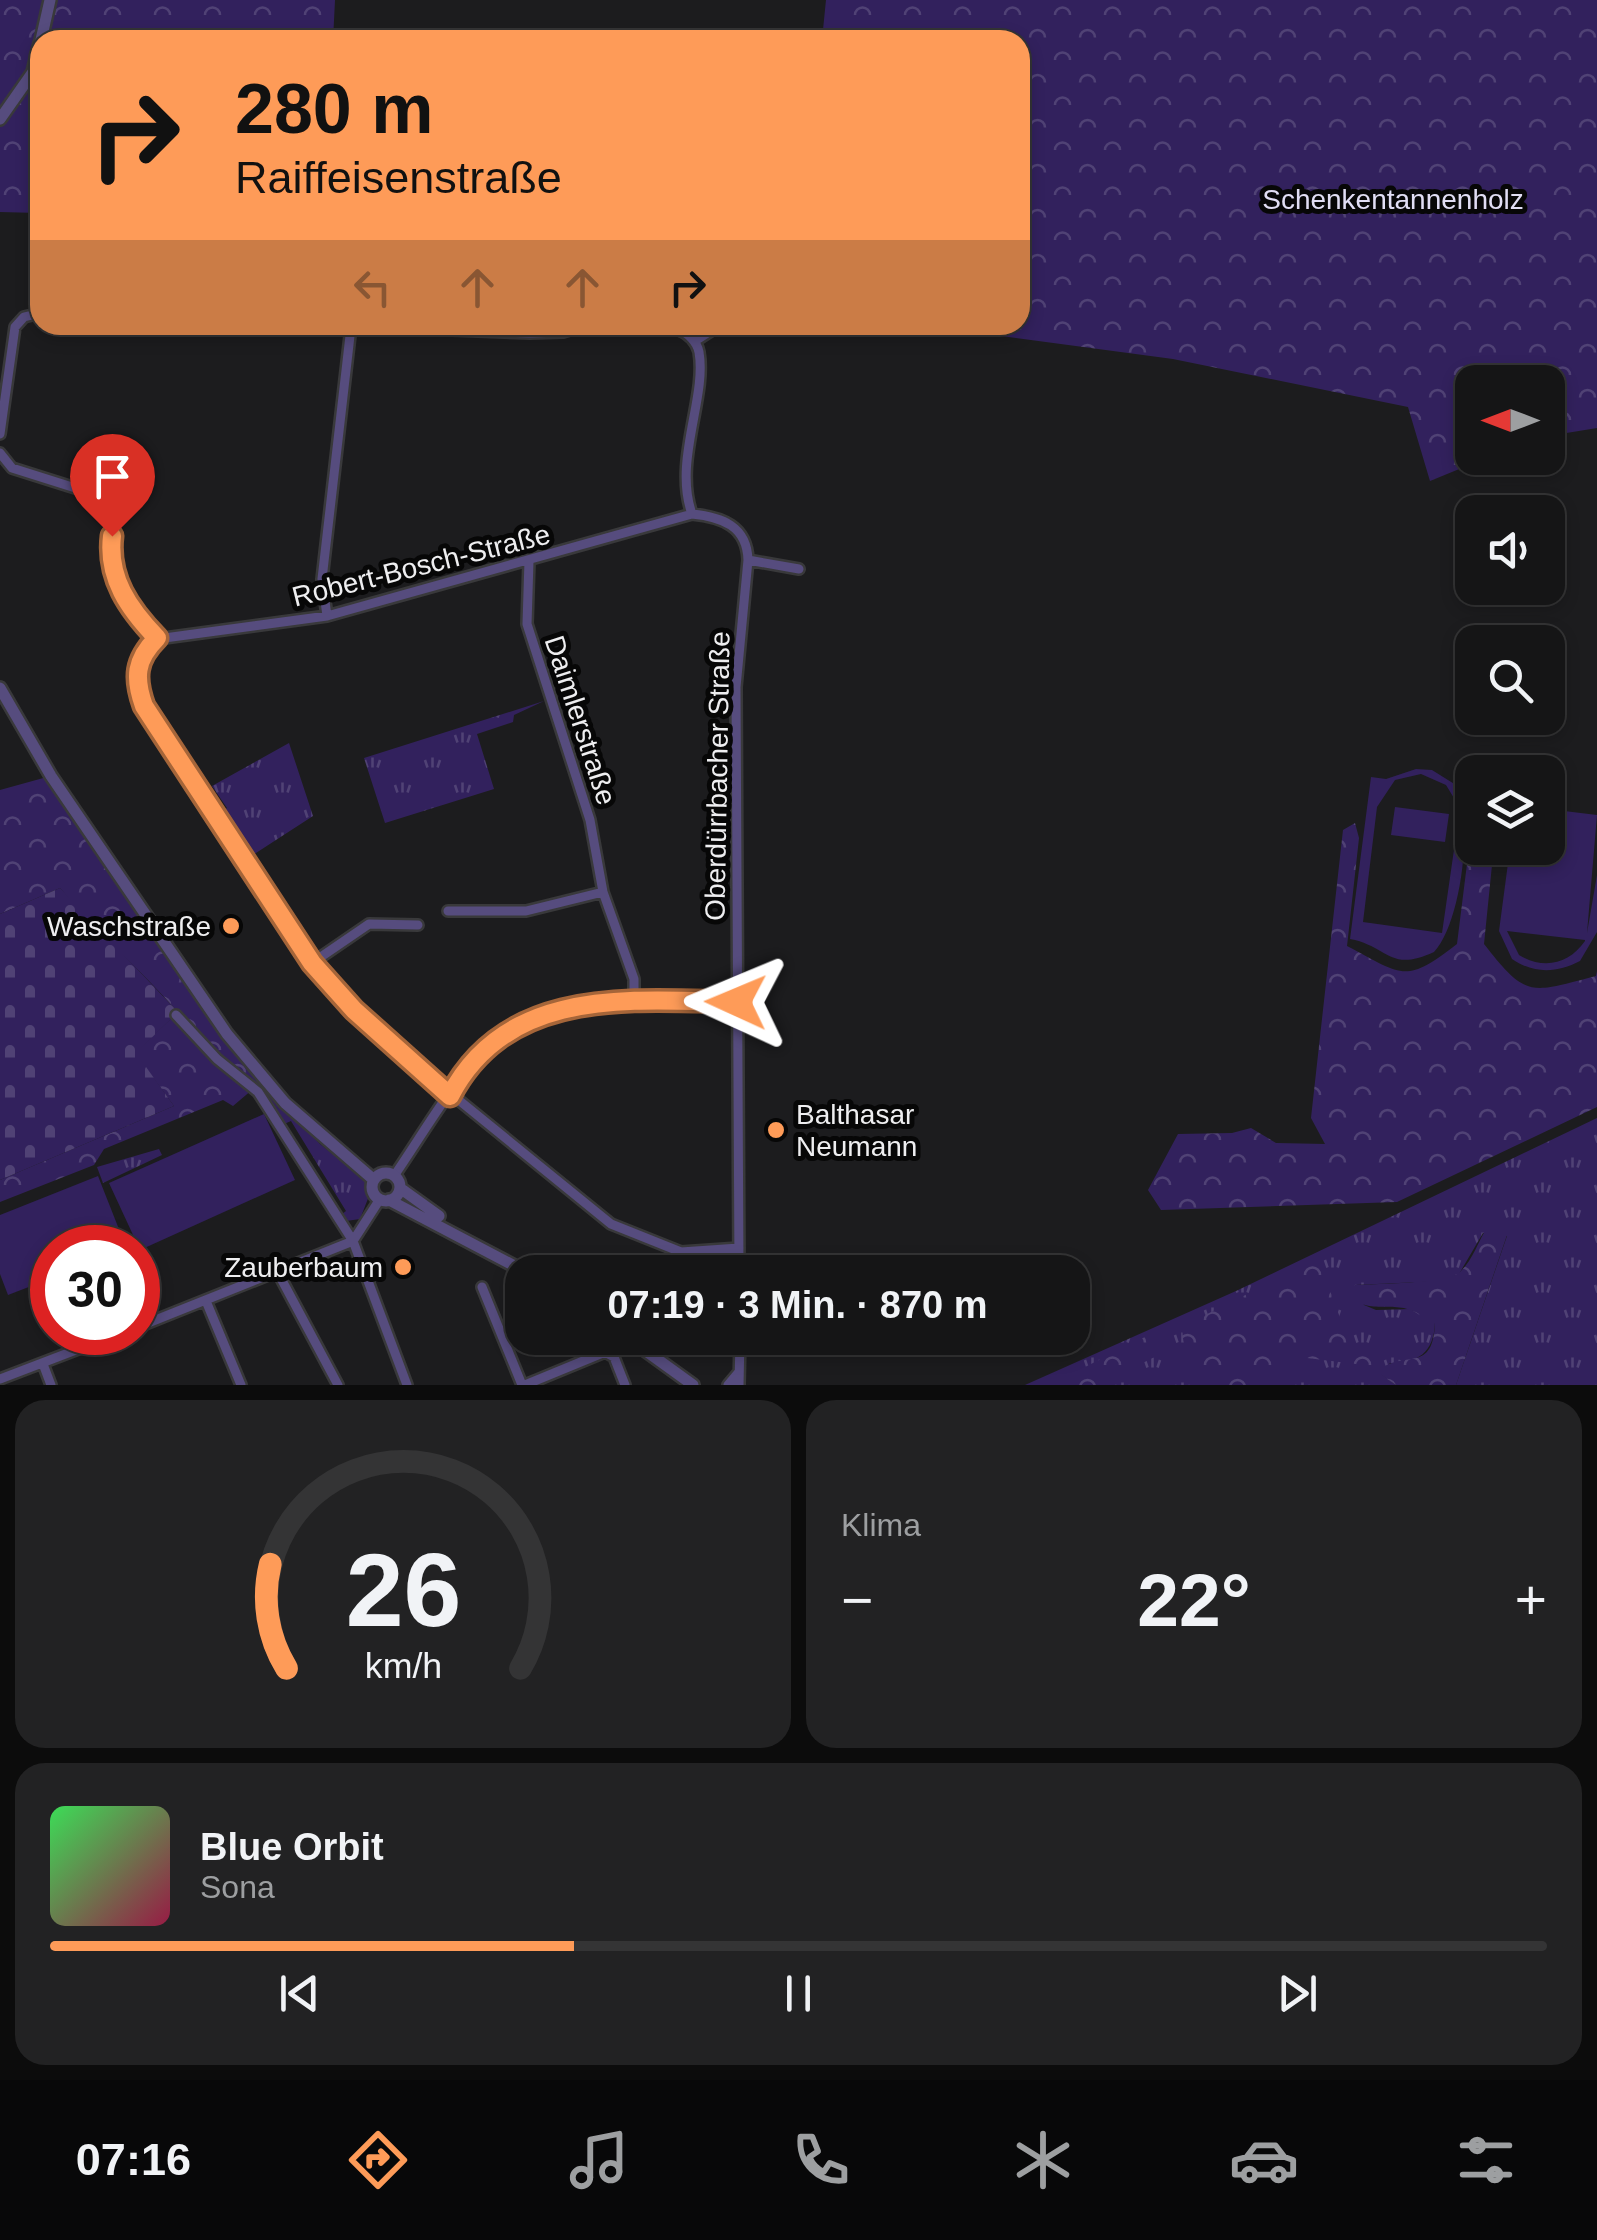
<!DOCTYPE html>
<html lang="de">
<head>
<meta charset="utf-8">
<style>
	:root { --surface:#151516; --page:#222223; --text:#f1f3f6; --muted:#9d9fa1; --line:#343435; --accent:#fe9b58 }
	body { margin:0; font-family:Helvetica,sans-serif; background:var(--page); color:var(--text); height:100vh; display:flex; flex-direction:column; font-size:38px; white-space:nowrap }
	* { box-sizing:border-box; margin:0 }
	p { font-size:32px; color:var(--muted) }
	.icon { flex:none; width:55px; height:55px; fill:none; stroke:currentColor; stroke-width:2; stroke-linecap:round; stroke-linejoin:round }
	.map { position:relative; height:1385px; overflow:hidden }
	.panel { display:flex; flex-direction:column; gap:15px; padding:15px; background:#0c0c0c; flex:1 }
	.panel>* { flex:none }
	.top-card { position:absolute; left:30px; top:30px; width:1000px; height:305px; border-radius:30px; box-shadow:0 5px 15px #0003,0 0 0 2px var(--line); background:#fe9b58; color:#111; overflow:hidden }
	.needle { width:65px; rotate:270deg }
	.tools { position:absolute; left:1455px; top:365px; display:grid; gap:20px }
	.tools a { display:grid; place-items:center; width:110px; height:110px; border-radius:20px; background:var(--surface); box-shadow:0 5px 15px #0003,0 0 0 2px var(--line); font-size:50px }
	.speed { position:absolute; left:30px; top:1225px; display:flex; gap:20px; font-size:50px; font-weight:700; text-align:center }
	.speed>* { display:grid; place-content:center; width:130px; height:130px; border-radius:50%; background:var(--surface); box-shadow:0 5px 15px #0003,0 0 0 2px var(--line); line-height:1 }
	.speed .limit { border:15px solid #d22; background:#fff; color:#111 }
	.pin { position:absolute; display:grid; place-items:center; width:85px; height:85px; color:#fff; margin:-102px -42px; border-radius:50% 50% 50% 0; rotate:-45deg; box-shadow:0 0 10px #0007 }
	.pin .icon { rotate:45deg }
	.me { position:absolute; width:110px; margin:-55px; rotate:271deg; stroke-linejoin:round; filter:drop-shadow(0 0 8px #0008) }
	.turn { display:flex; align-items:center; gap:35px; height:210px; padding:0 40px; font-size:45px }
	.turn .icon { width:130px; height:130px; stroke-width:2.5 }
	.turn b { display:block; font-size:70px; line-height:85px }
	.lanes { display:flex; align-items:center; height:95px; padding:0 40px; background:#0003; justify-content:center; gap:50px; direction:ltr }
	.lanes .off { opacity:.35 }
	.big { font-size:75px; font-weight:600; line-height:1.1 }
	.panel .tile { flex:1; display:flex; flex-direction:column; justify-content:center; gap:15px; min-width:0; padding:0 35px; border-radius:30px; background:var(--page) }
	.panel .dial { align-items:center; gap:0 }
	.dial svg { height:260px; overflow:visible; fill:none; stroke:var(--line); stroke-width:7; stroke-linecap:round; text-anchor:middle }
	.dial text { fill:var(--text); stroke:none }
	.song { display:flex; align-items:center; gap:30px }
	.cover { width:120px; height:120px; border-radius:15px; background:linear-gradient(135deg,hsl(130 70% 55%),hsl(340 70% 35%)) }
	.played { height:10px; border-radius:5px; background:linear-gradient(90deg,var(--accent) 35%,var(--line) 35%) }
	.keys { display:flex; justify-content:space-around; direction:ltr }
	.heat { display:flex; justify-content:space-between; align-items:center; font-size:55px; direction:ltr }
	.panel .tiles { flex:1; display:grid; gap:15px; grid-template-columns:1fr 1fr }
	.tile:last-child { grid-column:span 2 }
	.trip { position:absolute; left:505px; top:1255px; width:585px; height:100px; border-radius:30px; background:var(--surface); box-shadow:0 5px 15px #0003,0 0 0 2px var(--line); font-weight:600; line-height:100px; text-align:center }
	.menu { display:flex; height:160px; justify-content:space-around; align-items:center; background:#080809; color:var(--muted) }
	.menu .icon { width:70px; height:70px }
	.menu .selected { color:var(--accent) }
	.menu b { font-size:45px; color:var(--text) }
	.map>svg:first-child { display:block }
	.grass { fill:url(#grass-tufts) }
	.forest { fill:url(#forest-crowns) }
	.cemetery { fill:url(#cemetery-stones) }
	.green { fill:#32215d; fill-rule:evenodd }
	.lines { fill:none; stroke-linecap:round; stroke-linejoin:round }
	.minor-casing { stroke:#39393b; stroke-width:14 }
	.tertiary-casing { stroke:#39393b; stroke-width:16 }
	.minor { stroke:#564c7e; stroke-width:9 }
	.tertiary { stroke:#564c7e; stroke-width:11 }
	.route-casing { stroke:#a56539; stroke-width:25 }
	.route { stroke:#fe9b58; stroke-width:18 }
	.poi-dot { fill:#fe9b58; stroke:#070707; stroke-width:4 }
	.labels { text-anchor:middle; stroke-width:10; stroke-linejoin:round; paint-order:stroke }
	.park-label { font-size:28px; fill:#e1def4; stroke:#070707 }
	.street-label { font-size:28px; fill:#eeeef0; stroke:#070707 }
	.poi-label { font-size:28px; fill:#eeeef0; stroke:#070707; text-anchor:end }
</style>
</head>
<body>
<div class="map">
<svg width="1597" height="1385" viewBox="0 0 1597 1385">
	<defs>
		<pattern id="grass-tufts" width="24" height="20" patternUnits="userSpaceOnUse" patternTransform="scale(2.5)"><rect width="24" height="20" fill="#32215d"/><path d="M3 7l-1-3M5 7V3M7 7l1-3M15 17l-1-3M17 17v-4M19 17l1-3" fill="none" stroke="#504275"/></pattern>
		<pattern id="forest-crowns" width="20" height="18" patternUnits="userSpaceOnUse" patternTransform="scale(2.5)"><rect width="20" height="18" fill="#32215d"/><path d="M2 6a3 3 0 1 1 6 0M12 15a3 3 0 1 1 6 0" fill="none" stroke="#504275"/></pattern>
		<pattern id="cemetery-stones" width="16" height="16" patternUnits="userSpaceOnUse" patternTransform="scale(2.5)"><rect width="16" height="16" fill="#32215d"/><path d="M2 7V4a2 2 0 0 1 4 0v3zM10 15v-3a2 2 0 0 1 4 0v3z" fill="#504275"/></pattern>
	</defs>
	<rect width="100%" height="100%" fill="#1c1c1e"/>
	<path class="grass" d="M 544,701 L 514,715 L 513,722 L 477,734 L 494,789 L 385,823 L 364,758 Z
		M 289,743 L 313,816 L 245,860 L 217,815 L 227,808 L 212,786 Z
		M 260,1083 L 320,1144 L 366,1181 L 369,1196 L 360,1219 L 346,1221 L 342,1214 L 346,1211 L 291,1121 L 284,1124 L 257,1086 Z
		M 1597,1118 L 1597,1385 L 1456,1385 L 1507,1236 L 1483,1233 L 1459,1274 L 1442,1281 L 1355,1285 L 1364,1305 L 1376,1310 L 1410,1309 L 1435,1322 C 1434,1353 1418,1363 1390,1363 L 1381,1374 L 1396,1385 L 1025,1385 L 1236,1291 Z
		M 159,1149 L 162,1155 L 103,1183 L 97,1167 Z"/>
	<path class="forest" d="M 0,0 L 335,0 L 333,40 L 40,40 L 40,213 L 0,212 Z
		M 826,0 L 1597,0 L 1597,428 L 1548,436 L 1548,382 L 1472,382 L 1472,458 L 1486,458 L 1430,481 L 1408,407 L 1173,359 L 920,325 L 1020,325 L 1020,40 L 822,40 Z
		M 47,777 L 184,982 L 260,1083 L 233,1106 L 223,1100 L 104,1149 L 94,1165 L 0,1202 L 0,1180 L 174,1106 L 135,1053 L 178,1012 C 140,969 97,932 60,888 L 0,914 L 0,790 Z
		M 1355,823 L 1359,838 L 1347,946 C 1403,975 1404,985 1457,944 L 1468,856 L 1493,855 L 1484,944 C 1527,999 1530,993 1596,976 L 1597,971 L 1597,1107 L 1397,1202 L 1161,1210 L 1148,1190 L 1178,1134 L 1232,1133 L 1251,1128 L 1276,1143 L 1325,1144 L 1311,1118 L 1343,830 Z
		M 1489,1225 L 1507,1235 L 1456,1385 L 1396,1385 L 1380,1374 L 1382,1368 C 1406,1351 1433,1373 1435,1323 C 1425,1320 1421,1315 1413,1311 C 1390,1300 1360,1319 1346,1286 C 1368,1283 1446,1285 1460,1272 C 1474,1259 1478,1240 1489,1225 Z
		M 1314,1261 L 1321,1267 L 1348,1339 L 1372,1355 L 1372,1366 L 1299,1357 L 1260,1385 L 1218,1385 C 1201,1367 1179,1353 1183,1326 Z
		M 1161,1329 L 1168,1350 L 1100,1385 L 1049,1385 Z"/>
	<path class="cemetery" d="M 60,888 L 178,1012 L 136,1053 L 174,1106 L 0,1180 L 0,914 Z"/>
	<path class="green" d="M 1416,769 L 1432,770 L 1456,785 C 1474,821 1461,924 1434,952 C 1389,973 1388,946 1350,939 L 1371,777 L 1386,779 ZM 1421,774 L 1446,785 L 1460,808 L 1442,933 L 1363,922 L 1377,807 L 1395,780 Z
		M 1395,807 L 1449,814 L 1445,842 L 1391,835 Z
		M 1548,809 L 1597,815 L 1587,933 L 1597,875 L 1597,932 L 1580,961 C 1557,973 1534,974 1512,959 L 1499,931 L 1510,848 L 1548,848 ZM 1507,931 L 1585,940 L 1585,941 C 1569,964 1544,970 1519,955 Z
		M 264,1114 L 295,1180 L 140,1250 L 109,1183 Z
		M 98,1176 L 126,1247 L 52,1248 L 52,1278 L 8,1295 L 0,1274 L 0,1215 Z"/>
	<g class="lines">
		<defs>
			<path id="minor" d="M 323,325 L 530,333 L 563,332 L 586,325
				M 617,325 C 636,326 661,323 679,330 C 688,333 697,342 699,352 C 707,398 673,461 692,514
				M 695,341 L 720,325
				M 0,434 L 15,327 L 24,317 L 40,313
				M 0,453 L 12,468 L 107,498 C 121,517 109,537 110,558 C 113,589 137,617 157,639
				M 748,560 L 799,569
				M 529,561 L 527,624 L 590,820 L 603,892 L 634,979 L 634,1001
				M 327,616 L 322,579 L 351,327
				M 157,639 L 327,616 L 692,514 C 722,517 747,526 748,560 L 736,687 L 739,1272
				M 157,639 C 135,660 134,678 144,706 L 283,924 L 324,977 L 391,1045 L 611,1224 L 681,1252 L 739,1248
				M 448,911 L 526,911 L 603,892
				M 312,963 L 369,924 L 418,925
				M 176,1015 L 217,1059 L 258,1092 L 353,1241 L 407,1385
				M 394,1176 C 416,1144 436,1110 459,1080 C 533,984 628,1001 736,1002
				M 353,1241 L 380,1199
				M 277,1271 L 338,1385
				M 482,1287 L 522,1385
				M 206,1301 L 241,1385
				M 138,1327 L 353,1241
				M 43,1364 L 51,1385
				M 0,1379 L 123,1332
				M 525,1385 L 605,1352 L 614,1357 L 625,1385
				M 728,1385 L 739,1372
				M 739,1385 L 740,1338"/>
			<path id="tertiary" d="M 41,40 L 50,0
				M 0,119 L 33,72 L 40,43
				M 0,688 L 51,776 L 227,1034 L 285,1103 L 374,1180
				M372 1187a14 14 0 1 1 28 0a14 14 0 1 1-28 0Z
				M 400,1188 L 439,1216
				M 389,1200 L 526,1272
				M 628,1338 L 693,1385"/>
		</defs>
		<use href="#minor" class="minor-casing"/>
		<use href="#tertiary" class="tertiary-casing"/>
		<use href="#minor" class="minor"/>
		<use href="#tertiary" class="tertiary"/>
	</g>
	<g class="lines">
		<defs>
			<path id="route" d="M 112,536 C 107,578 129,609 157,638 C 135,660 134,678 144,706 L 312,963 L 354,1010 L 450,1096 C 507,986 632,1000 736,1002"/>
		</defs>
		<use href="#route" class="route-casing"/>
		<use href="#route" class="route"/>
	</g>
	<g class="poi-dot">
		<circle cx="231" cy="926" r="10"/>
		<circle cx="776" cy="1130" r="10"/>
		<circle cx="403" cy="1267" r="10"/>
	</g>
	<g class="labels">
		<g class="park-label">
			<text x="1393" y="209">Schenkentannenholz</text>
		</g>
		<g class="street-label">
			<text transform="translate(421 565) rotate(-14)" y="10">Robert-Bosch-Straße</text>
			<text transform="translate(581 720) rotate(72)" y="10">Daimlerstraße</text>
			<text transform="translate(717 776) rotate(-89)" y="10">Oberdürrbacher Straße</text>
		</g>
		<g class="poi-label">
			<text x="211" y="936">Waschstraße</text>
			<text x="796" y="1124" text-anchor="start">Balthasar<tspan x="796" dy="32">Neumann</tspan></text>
			<text x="383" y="1277">Zauberbaum</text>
		</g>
	</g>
</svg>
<div class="tools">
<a><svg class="needle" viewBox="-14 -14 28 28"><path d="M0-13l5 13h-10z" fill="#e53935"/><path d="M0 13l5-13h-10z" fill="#9d9fa1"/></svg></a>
<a><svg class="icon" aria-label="sound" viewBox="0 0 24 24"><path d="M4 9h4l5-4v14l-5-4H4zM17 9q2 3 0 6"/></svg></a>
<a><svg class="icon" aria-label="search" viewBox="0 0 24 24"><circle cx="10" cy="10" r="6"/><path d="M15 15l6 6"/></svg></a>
<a><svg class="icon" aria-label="layers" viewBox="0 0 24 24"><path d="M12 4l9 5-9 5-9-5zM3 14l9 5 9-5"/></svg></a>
</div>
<div class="speed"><div class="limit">30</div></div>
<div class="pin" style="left:112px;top:536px;background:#d93025"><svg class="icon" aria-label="arrive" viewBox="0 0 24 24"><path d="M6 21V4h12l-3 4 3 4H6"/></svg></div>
<svg class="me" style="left:736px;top:1002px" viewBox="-20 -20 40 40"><path d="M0-17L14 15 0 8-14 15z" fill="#fe9b58" stroke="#fff" stroke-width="4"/></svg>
<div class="trip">07:19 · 3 Min. · 870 m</div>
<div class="top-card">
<div class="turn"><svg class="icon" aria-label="right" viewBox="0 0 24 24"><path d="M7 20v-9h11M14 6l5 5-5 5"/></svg><div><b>280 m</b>Raiffeisenstraße</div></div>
<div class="lanes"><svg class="icon off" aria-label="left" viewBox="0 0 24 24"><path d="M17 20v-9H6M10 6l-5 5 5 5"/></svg><svg class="icon off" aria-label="ahead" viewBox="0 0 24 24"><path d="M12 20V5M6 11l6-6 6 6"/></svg><svg class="icon off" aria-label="ahead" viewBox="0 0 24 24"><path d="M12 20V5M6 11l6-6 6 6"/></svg><svg class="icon" aria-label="right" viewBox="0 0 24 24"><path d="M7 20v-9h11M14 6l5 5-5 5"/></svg></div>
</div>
</div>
<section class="panel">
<div class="tiles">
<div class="tile dial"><svg viewBox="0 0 100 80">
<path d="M14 69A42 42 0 1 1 86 69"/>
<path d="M14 69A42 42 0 0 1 9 37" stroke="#fe9b58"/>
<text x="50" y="56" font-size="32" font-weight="700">26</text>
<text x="50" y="72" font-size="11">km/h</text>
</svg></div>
<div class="tile"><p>Klima</p>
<div class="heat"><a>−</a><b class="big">22°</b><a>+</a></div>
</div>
<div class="tile">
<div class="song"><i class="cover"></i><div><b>Blue Orbit</b><p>Sona</p></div></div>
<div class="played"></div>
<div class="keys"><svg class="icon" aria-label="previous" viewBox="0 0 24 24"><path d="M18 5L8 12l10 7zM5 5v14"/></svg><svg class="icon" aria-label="pause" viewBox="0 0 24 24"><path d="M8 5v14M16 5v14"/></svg><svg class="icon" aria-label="next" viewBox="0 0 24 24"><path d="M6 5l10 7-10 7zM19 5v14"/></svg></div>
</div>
</div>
</section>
<nav class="menu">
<b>07:16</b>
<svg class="icon selected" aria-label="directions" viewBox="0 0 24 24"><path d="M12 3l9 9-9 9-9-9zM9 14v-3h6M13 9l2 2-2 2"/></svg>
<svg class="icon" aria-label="music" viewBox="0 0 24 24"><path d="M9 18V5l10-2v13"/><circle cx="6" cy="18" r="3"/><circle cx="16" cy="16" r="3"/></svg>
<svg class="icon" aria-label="phone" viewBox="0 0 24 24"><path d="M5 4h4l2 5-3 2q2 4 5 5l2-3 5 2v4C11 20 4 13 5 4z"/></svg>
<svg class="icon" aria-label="climate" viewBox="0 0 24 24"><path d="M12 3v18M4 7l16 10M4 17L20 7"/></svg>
<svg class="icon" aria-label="car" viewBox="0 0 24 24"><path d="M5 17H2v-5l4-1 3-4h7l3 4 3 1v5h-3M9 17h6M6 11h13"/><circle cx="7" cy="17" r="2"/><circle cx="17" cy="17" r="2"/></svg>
<svg class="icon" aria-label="filters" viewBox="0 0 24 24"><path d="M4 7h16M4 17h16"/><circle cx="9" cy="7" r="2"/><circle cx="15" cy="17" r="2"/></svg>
</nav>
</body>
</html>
